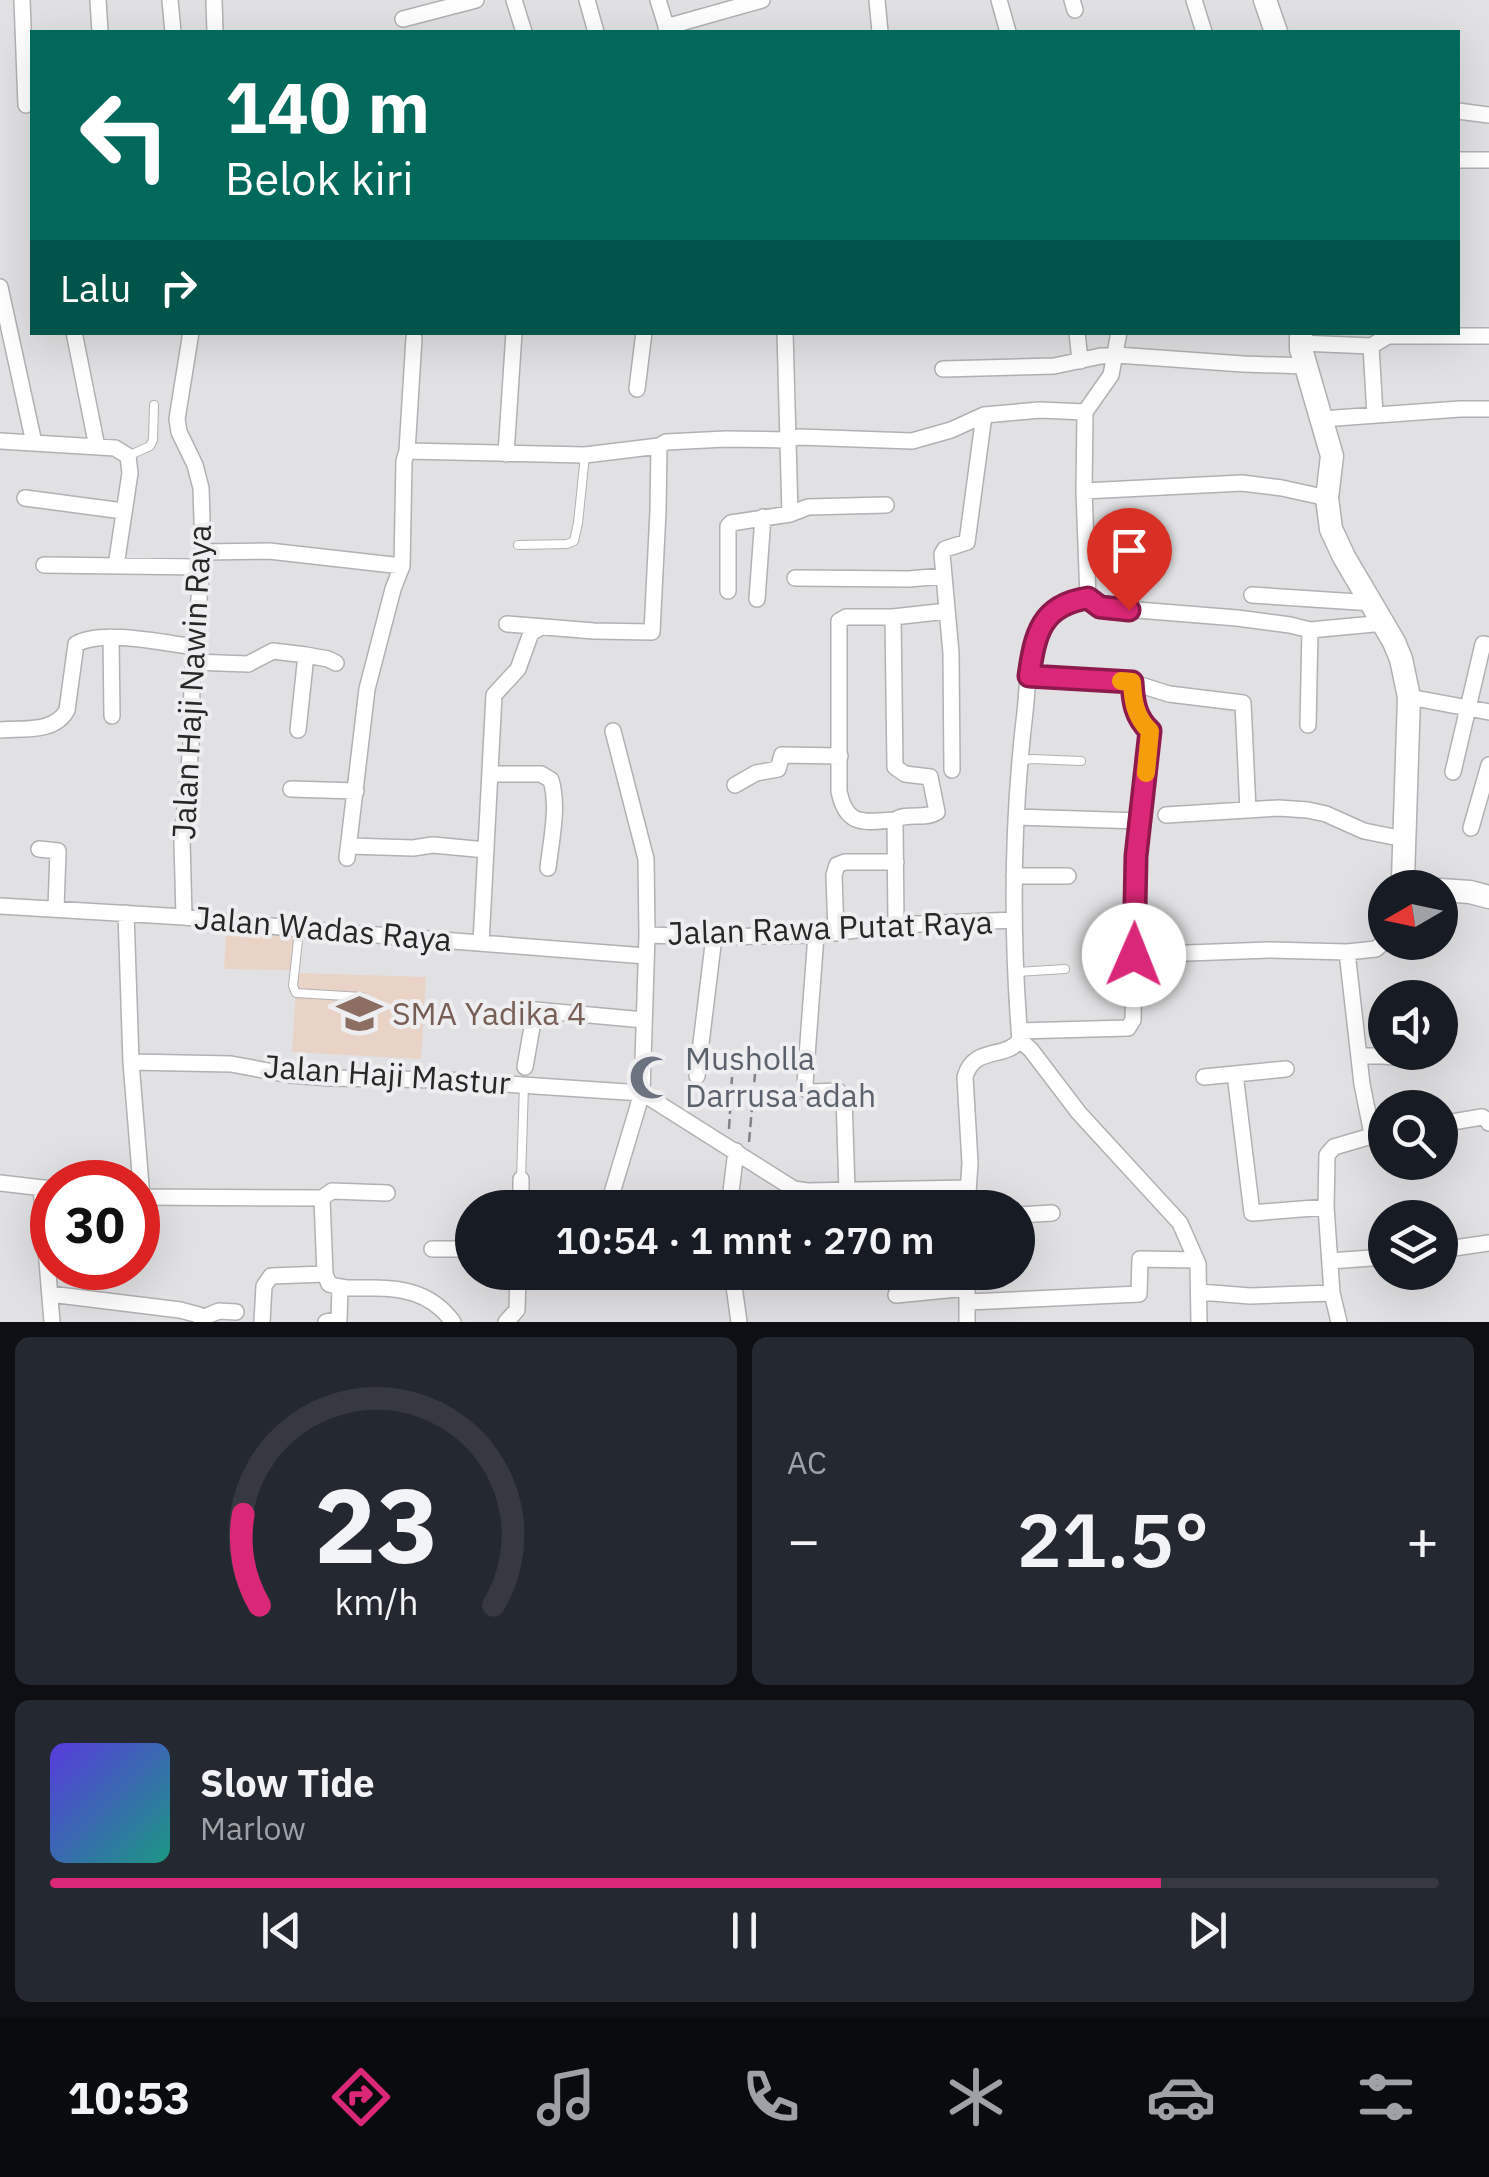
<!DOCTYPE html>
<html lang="id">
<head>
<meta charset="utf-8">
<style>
	:root { --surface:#171b24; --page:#242831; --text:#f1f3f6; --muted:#9ea1a6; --line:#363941; --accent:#db2777 }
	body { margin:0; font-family:"IBM Plex Sans",sans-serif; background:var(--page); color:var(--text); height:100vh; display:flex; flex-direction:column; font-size:38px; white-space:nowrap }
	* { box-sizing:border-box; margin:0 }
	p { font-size:32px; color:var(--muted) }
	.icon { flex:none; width:55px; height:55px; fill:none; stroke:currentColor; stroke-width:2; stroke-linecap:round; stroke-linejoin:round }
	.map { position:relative; height:1322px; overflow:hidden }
	.side { display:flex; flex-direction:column; gap:15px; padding:15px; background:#0d0f14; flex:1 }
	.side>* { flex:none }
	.banner { position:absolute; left:30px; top:30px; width:1430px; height:305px; border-radius:0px; box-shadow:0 10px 40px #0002; background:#00695c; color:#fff; overflow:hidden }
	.needle { width:65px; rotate:261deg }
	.fabs { position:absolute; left:1368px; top:870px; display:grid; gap:20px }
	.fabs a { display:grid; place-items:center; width:90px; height:90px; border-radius:50%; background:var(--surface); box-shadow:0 10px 40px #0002; font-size:50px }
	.speed { position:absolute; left:30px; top:1160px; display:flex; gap:20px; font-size:50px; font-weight:700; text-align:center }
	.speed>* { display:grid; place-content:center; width:130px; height:130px; border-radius:50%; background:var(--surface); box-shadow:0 10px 40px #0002; line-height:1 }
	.speed .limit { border:15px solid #d22; background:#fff; color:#111 }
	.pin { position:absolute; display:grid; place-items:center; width:85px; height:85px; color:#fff; margin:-102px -42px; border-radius:50% 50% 50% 0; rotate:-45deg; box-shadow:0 0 10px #0007 }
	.pin .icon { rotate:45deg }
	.me { position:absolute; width:110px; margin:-55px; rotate:1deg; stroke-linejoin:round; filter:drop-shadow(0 0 8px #0008) }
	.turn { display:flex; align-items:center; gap:35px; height:210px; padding:0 30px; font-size:45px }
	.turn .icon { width:130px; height:130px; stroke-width:2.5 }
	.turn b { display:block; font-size:70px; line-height:85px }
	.then { display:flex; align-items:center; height:95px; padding:0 30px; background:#0003; gap:20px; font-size:38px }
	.big { font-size:75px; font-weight:600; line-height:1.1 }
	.side .card { flex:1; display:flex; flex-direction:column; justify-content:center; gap:15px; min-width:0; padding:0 35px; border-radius:15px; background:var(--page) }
	.side .dial { align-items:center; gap:0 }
	.dial svg { height:260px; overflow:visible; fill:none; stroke:var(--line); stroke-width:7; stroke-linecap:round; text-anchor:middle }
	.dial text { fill:var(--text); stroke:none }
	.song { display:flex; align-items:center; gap:30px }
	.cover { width:120px; height:120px; border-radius:15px; background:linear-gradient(135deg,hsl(250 70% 55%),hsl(170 70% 35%)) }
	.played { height:10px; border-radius:5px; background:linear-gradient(90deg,var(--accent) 80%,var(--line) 80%) }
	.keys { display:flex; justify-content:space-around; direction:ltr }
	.heat { display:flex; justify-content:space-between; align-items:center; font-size:55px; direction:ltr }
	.side .tiles { flex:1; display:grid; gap:15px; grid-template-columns:1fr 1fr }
	.card:last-child { grid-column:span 2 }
	.trip { position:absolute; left:455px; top:1190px; width:580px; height:100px; border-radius:50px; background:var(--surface); box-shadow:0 10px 40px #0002; font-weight:600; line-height:100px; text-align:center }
	.tabs { display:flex; height:160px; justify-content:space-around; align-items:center; background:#090b0e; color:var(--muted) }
	.tabs .icon { width:70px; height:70px }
	.tabs .selected { color:var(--accent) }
	.tabs b { font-size:45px; color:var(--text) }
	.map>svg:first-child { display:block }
	.education { fill:#e8d3c6 }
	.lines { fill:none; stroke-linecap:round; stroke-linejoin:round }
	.lane-casing { stroke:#b1b1b3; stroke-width:10 }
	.street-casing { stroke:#b1b1b3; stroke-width:18 }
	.secondary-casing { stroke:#b1b1b3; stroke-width:25 }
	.path { stroke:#828284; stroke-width:2.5; stroke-dasharray:10 5; stroke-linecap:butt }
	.lane { stroke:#fff; stroke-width:8 }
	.street { stroke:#fff; stroke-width:15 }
	.secondary { stroke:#fff; stroke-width:22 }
	.route-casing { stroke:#8e194d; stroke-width:25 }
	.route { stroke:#db2777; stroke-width:18 }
	.slow { stroke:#f59e0b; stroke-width:18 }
	.labels { text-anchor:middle; stroke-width:8; stroke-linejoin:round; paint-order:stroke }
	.street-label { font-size:32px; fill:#272728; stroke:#eeeef0 }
	.education-label { font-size:32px; fill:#785e54; stroke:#eeeef0; text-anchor:start }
	.worship-label { font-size:32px; fill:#5b616d; stroke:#eeeef0; text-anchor:start }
</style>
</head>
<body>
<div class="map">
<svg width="1489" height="1322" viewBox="0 0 1489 1322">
	<rect width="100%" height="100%" fill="#e1e1e3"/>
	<path class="education" d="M 227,925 L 294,930 L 290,970 L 224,969 Z
		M 297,973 L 426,977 L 421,1059 L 292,1052 Z"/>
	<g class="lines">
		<defs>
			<path id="lane" d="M 128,456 L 150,446 L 153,440 L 154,405
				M 518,545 L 567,544 L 574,541 L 578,523 L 585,455
				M 1020,761 L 1032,759 L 1081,761
				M 299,931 L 293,986 L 296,993 L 362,997
				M 1017,972 L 1065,969
				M 521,1179 L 524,1085"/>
			<path id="street" d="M 22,0 L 26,105
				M 98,0 L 100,32
				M 170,0 L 173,32
				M 214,0 L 215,32
				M 514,0 L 524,32
				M 587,0 L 596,32
				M 658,0 L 668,32
				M 877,0 L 880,32
				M 999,0 L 1008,32
				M 1072,0 L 1075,10
				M 1194,0 L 1204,32
				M 403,19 L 476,0
				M 666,27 L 762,0
				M 1458,111 L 1489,115
				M 1458,160 L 1489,160
				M 0,287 L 34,443
				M 74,332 L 97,447
				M 785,332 L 790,514
				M 1077,332 L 1080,361
				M 1300,343 L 1371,346 L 1388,336 L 1489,336
				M 1371,346 L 1375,415
				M 943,369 L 1054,366 L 1101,356 L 1117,355 L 1243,364 L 1306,366
				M 637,389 L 644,332
				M 1085,412 L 1084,491 L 1088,598
				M 1085,412 L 1111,375 L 1119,332
				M 1322,419 L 1460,409 L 1489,409
				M 0,441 L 115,448 L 128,456 L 130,473 L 116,566
				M 407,451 L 585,455 L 659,446 L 666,442 L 726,439 L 787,440 L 799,437 L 912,441 L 951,430 L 984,415 L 1040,410 L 1085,412
				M 506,454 L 514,332
				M 1084,491 L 1242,483 L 1282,488 L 1327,498
				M 25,498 L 123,511
				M 203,552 L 269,551 L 402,566
				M 44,565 L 202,567
				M 795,578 L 909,579 L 943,576
				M 728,591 L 728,526 L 731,523 L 790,514 L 808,507 L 886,505
				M 1252,595 L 1373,603
				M 757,599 L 763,517
				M 893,617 L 846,617 L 839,621 L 839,791 C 846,827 864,822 895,820 L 896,925
				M 507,624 L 594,631 L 652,632 L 658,511 L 659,446
				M 111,637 L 112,716
				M 193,662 L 248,664 L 273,651 L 306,655 L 328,659 L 336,663
				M 1029,676 L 1131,682 L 1169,694 L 1243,703 L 1248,810
				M 1409,697 L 1489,712
				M 1308,725 L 1310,630
				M 0,730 C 23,728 55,733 67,710 L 76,644 C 102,629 164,643 195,647
				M 298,730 L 306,655
				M 952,770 L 951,653 L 942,554 L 945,549 L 967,542 L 984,415
				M 1453,772 L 1483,644 L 1489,645
				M 490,774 L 541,774 L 551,780 C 559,807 551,841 548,868
				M 735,785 L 756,773 L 778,769 L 782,755 L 840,756
				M 291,789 L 356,791
				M 1166,815 L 1278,808 L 1308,810 L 1326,814 L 1364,831 L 1404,839
				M 1016,817 L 1140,821
				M 895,820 C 907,812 925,820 937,812 L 930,777 L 905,774 L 895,767 L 893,617 L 947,611
				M 1471,828 L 1489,765
				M 349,846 L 413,848 L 433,845 L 486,850
				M 39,849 L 58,851 L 56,909
				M 347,858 L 367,689 L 393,589 L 402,566 L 404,461 L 407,451 L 414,338
				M 1014,876 L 1068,876
				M 0,906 L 184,917 L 300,929 L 646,956
				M 126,913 L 131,1062 L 142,1198
				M 184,917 L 182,841 L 191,745 L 192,680 L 203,552 L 201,488 L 195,465 L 179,432 L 177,419 L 191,332
				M 836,933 L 834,875 L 837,865 L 845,862 L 896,862
				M 647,935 L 714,937 L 816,935 L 896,925 L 1014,920
				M 816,935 L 805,1083 L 807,1090 L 812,1092 L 838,1091 L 844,1097 L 847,1191
				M 481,943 L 494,695 L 518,669 L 531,633 L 541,627
				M 1347,952 L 1362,1084 L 1372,1134
				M 1134,955 L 1269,950 L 1347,952 L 1376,949 L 1385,941
				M 1019,1031 L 1128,1028 L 1133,1020 L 1136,856 L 1150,731 C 1135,717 1133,701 1131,682
				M 1359,1056 L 1384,1056 L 1413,1059
				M 131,1062 L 231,1064 L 290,1075 L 329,1078 L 446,1080 L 642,1093 L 794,1189 L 807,1191 L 968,1188
				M 525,1067 L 535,1010 L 644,1020
				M 1235,1074 L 1252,1213 L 1326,1207
				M 697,1076 L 714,937
				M 1204,1077 L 1286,1069
				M 1440,1124 L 1482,1117 L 1487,1120 L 1489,1123
				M 0,1183 L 52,1189
				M 41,1188 L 52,1322
				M 138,1197 L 322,1198 L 332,1191 L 387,1193
				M 322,1198 L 325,1274 L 329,1284 C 342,1289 354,1288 368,1288 C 402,1287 432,1293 453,1322
				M 609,1203 L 642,1093 L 647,935 L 646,859 L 613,731
				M 521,1208 L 521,1179
				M 729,1208 L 736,1151
				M 967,1208 L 970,1163 L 965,1077 C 974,1045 1005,1060 1020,1040
				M 1018,1215 L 1052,1213
				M 432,1249 L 472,1249
				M 1440,1250 L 1489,1243
				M 1330,1261 L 1385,1257
				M 732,1272 L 739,1322
				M 624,1277 L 733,1278
				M 1200,1292 L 1250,1296 L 1332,1293
				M 50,1294 L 180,1310 L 199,1315 L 202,1322
				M 896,1295 L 967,1288
				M 968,1302 L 1139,1294 L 1140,1259 L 1196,1260
				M 202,1318 L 219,1311 L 236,1312
				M 262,1322 L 264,1286 L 271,1276 L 325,1274
				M 326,1322 L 339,1319 L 340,1288
				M 506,1322 L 517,1310 L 518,1272
				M 967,1322 L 967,1272
				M 1199,1322 L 1198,1264 L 1180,1223 L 1079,1113 L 1031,1050 L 1020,1040 C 1011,930 1012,821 1025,712 C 1028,686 1027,654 1040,630 C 1050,609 1066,602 1088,598 L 1100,607 L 1237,618 L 1290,625 L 1310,630 L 1385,623
				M 1339,1322 L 1332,1293 L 1326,1207 L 1327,1155 L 1334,1147 L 1385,1132"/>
			<path id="secondary" d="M 1265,0 L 1276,32
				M 1301,332 L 1301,349 L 1332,456 L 1327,498 L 1331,529 L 1344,557 L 1394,642 L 1401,659 L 1409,697 L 1403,879 L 1410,888
				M 1440,890 L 1470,892 L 1489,897"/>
		</defs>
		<use href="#lane" class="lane-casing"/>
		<use href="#street" class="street-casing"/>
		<use href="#secondary" class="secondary-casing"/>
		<path class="path" d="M 729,1129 L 732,1077
			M 749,1142 L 755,1074"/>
		<use href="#lane" class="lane"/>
		<use href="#street" class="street"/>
		<use href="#secondary" class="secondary"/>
	</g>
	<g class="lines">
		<defs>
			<path id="route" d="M 1129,610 L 1100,607 L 1088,598 C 1041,605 1035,634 1029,676 L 1132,682 C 1133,701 1135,717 1150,731 L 1136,856 L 1134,955"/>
		</defs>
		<use href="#route" class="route-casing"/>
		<use href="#route" class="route"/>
		<path class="slow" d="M 1121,681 L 1132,682 C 1133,701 1135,717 1150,731 L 1146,773"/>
	</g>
	<defs>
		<symbol id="school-bare" viewBox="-9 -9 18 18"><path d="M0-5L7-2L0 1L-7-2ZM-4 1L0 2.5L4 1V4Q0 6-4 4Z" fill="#8d6e63" stroke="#eeeef0" stroke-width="2.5" paint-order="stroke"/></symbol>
		<symbol id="mosque-bare" viewBox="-9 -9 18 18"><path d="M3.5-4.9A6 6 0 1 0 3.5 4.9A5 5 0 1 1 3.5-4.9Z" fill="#6b7280" stroke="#eeeef0" stroke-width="2.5" paint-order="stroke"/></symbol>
	</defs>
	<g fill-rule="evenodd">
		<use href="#school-bare" x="328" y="982" width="63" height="63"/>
		<use href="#mosque-bare" x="620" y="1046" width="63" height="63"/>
	</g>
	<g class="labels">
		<g class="street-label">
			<text transform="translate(192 682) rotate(-87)" y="11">Jalan Haji Nawin Raya</text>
			<text transform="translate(830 928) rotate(-2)" y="11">Jalan Rawa Putat Raya</text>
			<text transform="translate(323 929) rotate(5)" y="11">Jalan Wadas Raya</text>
			<text transform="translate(387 1075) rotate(4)" y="11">Jalan Haji Mastur</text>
		</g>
		<g class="education-label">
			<text x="392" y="1025">SMA Yadika 4</text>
		</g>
		<g class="worship-label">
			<text x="685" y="1070">Musholla<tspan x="685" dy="37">Darrusa'adah</tspan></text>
		</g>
	</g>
</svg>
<div class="fabs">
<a><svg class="needle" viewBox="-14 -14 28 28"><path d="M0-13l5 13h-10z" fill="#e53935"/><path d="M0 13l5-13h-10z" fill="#9ea1a6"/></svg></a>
<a><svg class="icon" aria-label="sound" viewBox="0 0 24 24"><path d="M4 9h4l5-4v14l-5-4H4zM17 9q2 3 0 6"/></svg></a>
<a><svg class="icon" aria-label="search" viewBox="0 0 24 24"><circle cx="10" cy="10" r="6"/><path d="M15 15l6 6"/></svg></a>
<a><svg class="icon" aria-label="layers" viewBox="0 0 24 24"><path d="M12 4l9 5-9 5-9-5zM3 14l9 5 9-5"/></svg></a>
</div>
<div class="speed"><div class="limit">30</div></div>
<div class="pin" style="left:1129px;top:610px;background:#d93025"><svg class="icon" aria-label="arrive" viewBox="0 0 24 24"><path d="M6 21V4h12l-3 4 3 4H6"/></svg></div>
<svg class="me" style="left:1134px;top:955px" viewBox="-20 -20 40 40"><circle r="19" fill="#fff"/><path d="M0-13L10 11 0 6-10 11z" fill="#db2777"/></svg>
<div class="trip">10:54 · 1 mnt · 270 m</div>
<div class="banner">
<div class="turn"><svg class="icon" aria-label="left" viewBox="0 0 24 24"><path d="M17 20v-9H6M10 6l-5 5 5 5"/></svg><div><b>140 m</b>Belok kiri</div></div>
<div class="then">Lalu<svg class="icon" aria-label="right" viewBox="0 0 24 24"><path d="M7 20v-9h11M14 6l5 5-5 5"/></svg></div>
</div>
</div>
<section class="side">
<div class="tiles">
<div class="card dial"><svg viewBox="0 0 100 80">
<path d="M14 69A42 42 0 1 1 86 69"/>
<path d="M14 69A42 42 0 0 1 9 41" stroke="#db2777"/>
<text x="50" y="56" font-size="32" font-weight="700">23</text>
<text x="50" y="72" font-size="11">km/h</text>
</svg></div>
<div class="card"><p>AC</p>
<div class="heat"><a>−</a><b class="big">21.5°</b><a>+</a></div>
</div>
<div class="card">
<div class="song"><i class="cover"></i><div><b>Slow Tide</b><p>Marlow</p></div></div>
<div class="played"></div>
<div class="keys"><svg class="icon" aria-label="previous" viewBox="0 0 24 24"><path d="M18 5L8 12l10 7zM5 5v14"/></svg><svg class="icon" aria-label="pause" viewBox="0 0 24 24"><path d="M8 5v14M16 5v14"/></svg><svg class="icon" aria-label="next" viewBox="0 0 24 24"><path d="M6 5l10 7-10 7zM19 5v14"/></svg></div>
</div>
</div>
</section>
<nav class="tabs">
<b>10:53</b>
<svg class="icon selected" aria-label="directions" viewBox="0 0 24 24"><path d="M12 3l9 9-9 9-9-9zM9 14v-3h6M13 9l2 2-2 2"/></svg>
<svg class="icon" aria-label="music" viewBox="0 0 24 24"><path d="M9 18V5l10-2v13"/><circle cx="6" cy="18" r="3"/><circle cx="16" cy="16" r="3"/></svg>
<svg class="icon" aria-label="phone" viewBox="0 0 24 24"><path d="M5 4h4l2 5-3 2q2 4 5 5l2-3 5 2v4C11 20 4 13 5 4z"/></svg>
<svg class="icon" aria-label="climate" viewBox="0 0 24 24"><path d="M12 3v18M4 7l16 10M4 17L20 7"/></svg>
<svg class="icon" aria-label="car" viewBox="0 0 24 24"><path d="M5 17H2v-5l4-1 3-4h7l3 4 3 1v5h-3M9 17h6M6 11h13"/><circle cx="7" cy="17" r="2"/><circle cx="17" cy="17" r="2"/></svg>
<svg class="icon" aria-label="filters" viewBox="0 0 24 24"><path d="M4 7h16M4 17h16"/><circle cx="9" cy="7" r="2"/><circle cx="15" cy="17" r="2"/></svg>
</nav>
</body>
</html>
